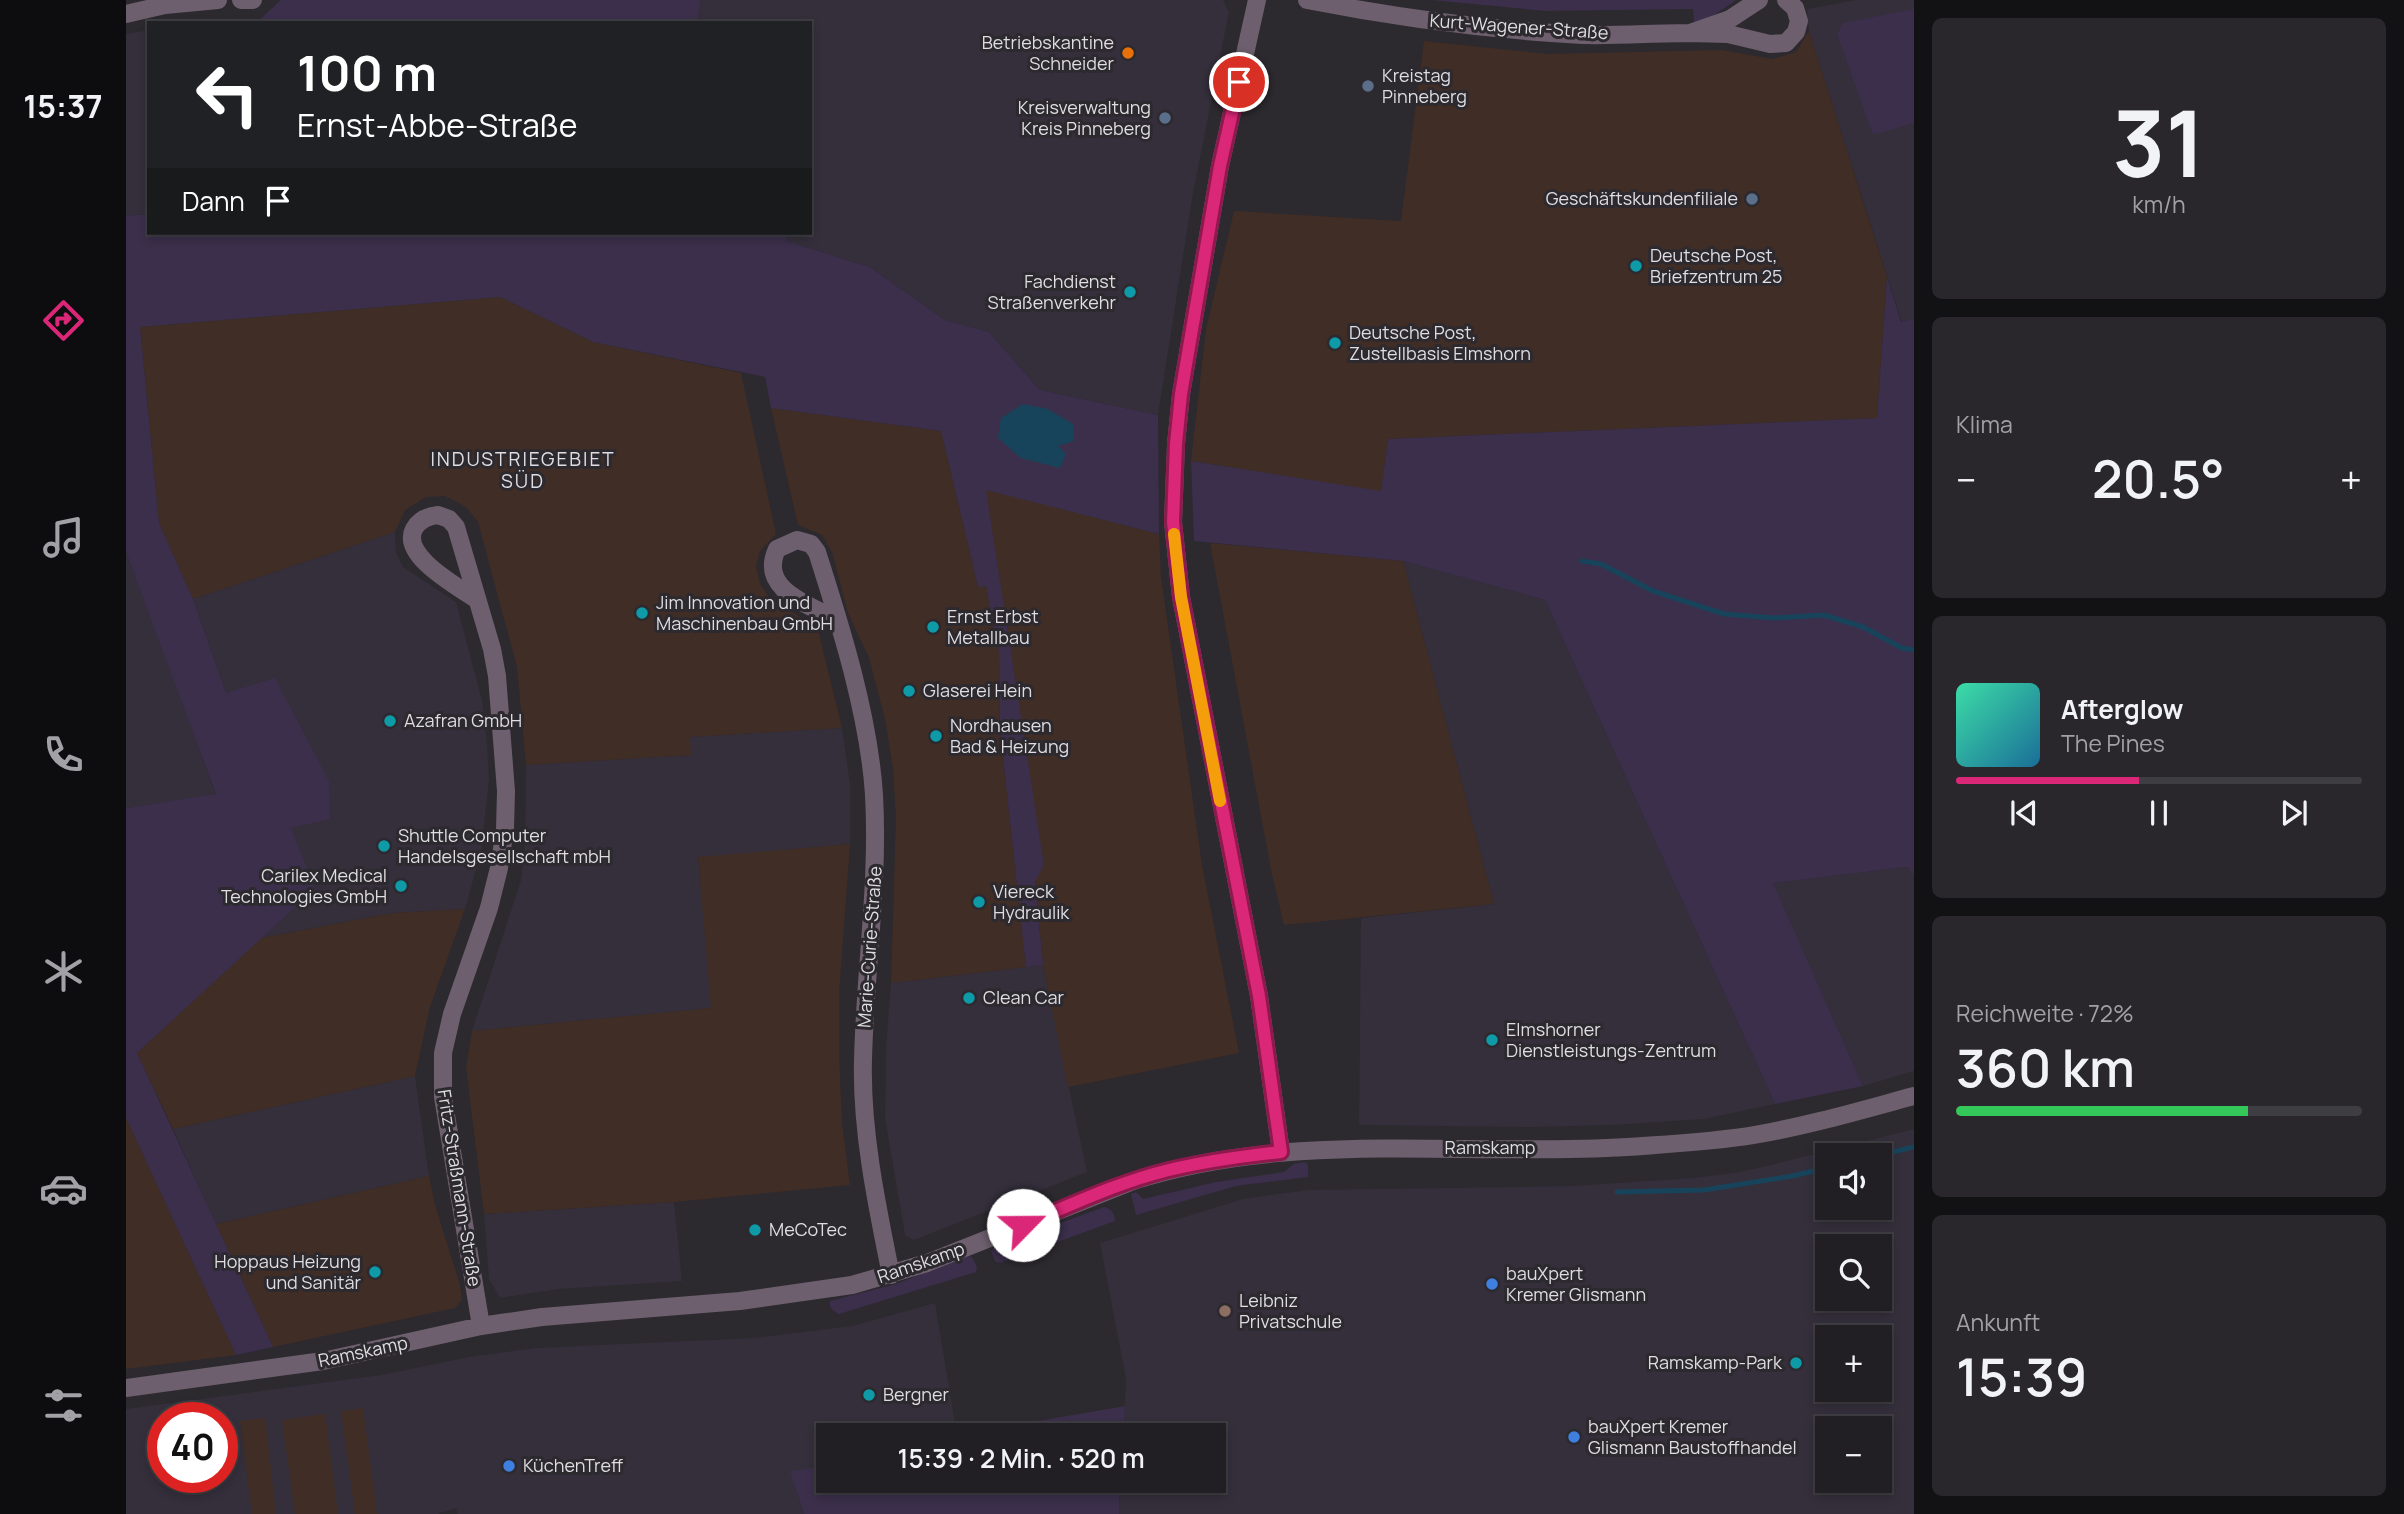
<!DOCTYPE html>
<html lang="de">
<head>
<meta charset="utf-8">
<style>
	:root { --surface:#211f23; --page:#29272b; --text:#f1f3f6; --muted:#a2a2a6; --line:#3e3d41; --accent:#db2777 }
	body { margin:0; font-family:Manrope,sans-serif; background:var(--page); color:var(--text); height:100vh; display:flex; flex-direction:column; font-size:26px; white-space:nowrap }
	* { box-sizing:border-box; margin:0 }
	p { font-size:23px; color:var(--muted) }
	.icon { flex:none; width:38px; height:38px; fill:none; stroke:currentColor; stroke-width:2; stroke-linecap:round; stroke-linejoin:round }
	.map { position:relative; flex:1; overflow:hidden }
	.side { display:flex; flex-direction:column; gap:18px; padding:18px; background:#121113; width:490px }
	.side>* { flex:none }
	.guide { position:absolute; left:21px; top:21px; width:665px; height:214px; border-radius:0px; box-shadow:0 4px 10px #0003,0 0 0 2px var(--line); background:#202124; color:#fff; overflow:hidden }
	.fabs { position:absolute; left:1689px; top:1143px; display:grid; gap:14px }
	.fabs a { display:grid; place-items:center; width:77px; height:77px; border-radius:0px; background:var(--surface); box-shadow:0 4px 10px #0003,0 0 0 2px var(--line); font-size:35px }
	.speed { position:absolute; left:21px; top:1402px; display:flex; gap:14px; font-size:35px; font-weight:700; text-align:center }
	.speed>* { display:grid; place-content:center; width:91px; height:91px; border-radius:50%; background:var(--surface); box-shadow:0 4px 10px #0003,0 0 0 2px var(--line); line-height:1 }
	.speed .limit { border:10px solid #d22; background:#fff; color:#111 }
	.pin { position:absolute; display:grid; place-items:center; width:60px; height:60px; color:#fff; margin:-30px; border:4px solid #fff; border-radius:50%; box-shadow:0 2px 7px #0007 }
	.me { position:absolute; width:77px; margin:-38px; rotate:67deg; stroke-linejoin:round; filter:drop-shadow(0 0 5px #0008) }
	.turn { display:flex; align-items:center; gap:24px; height:147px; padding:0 35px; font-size:32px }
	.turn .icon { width:91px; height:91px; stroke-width:2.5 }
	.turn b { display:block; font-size:49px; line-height:60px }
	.then { display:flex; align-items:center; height:66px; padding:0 35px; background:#0003; gap:14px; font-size:26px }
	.big { font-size:52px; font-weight:600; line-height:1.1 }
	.side .widget { flex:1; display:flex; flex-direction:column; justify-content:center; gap:10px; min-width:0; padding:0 24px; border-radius:10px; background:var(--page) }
	.side .dial { align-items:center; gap:0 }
	.dial b { font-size:91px; line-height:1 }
	.song { display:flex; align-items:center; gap:21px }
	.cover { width:84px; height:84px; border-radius:10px; background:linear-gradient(135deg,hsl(160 70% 55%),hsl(200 70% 35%)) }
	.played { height:7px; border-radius:4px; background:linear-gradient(90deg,var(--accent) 45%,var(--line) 45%) }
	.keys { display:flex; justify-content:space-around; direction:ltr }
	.heat { display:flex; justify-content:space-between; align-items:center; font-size:38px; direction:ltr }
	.charge { height:10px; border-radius:5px; background:linear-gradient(90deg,#34c759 72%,var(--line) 0) }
	.trip { position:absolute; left:690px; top:1423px; width:410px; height:70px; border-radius:0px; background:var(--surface); box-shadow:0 4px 10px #0003,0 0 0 2px var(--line); font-weight:600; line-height:70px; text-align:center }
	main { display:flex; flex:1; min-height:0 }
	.dock { display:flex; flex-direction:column; width:126px; justify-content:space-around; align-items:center; background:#0d0c0e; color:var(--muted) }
	.dock .icon { width:49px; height:49px }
	.dock .active { color:var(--accent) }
	.dock b { font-size:32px; color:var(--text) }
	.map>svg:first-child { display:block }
	.built { fill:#342f3b; fill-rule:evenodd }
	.industrial { fill:#402d26 }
	.green { fill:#3b2f4b }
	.water { fill:#18445b }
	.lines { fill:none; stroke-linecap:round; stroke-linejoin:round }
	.stream { stroke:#18445b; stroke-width:5 }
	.minor { stroke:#6d5f6d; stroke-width:18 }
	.route-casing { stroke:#8e194d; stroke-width:18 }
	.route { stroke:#db2777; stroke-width:12 }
	.slow { stroke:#f59e0b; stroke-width:12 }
	.food-dot { fill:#e8710a; stroke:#2c292f; stroke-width:2.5 }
	.service-dot { fill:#5c6f8a; stroke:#2c292f; stroke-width:2.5 }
	.culture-dot { fill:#0f9aa8; stroke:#2c292f; stroke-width:2.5 }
	.shop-dot { fill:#3f7fe0; stroke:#2c292f; stroke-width:2.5 }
	.education-dot { fill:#8d6e63; stroke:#2c292f; stroke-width:2.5 }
	.labels { text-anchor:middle; stroke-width:6; stroke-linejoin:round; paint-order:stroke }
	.street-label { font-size:18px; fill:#dfdde1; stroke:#2c292f }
	.poi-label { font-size:18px; fill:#dfdde1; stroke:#2c292f; text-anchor:start }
	.neighbourhood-label { font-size:19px; letter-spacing:2px; fill:#dfdde1; stroke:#2c292f }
</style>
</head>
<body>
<main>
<nav class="dock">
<b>15:37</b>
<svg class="icon active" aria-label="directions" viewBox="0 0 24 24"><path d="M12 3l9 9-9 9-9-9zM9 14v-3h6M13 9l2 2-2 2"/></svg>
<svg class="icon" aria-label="music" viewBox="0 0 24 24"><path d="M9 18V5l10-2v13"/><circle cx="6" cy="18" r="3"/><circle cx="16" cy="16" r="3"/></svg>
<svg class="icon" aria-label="phone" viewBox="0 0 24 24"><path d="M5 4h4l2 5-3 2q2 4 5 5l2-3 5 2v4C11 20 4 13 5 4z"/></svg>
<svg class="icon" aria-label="climate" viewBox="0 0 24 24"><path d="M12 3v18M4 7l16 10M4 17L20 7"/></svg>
<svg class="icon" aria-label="car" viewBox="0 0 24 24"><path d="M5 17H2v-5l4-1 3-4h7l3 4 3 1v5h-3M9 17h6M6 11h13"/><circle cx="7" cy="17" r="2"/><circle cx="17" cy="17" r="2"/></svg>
<svg class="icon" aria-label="filters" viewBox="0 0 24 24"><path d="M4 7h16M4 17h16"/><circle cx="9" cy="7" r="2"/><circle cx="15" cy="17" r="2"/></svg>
</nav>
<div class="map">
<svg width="1788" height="1514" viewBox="0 0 1788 1514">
	<rect width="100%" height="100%" fill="#2c292f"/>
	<path class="built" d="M 575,0 L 1097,0 L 1103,12 L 1067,193 L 1032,415 L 914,390 L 863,332 L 819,320 L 744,267 L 660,241 L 662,233 L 684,233 L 684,23 L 571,23 Z
		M 1730,0 L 1788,0 L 1788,319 L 1776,323 L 1683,31 L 1681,9 Z
		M 23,30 L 23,214 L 0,216 L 0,34 Z
		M 269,532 L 270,552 L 277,567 L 330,602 L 356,700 L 361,742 L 363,780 L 355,852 L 339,909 L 267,913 L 135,938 L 189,889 L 100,693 L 67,599 Z
		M 0,552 L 46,673 L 90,795 L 0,808 Z
		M 1277,561 L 1419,600 L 1649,1104 L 1578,1119 L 1487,1125 L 1406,1127 L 1233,1125 L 1235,918 L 1368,904 Z
		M 716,728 L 724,784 L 724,844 L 572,858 L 586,1008 L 346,1031 L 395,880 L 399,845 L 400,765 L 565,755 L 563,737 Z
		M 1783,867 L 1788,877 L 1788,1071 L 1737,1086 L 1646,883 Z
		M 917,965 L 961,1172 L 788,1240 L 779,1235 L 759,1118 L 760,1048 L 765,983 Z
		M 289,1076 L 303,1176 L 90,1224 L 47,1129 Z
		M 1788,1129 L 1788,1514 L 993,1514 L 994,1481 L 1087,1480 L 1087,1435 L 997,1435 L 1000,1379 L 974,1243 L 1117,1199 L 1144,1195 L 1183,1190 L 1448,1186 L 1566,1178 L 1609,1173 L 1645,1165 ZM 1701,1155 L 1754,1155 L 1754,1208 L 1701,1208 ZM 1701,1246 L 1754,1246 L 1754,1298 L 1701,1298 ZM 1701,1337 L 1754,1337 L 1754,1390 L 1701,1390 ZM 1701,1428 L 1754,1428 L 1754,1480 L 1701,1480 Z
		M 548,1202 L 556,1281 L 433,1289 L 374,1298 L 363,1279 L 358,1214 Z
		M 809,1303 L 831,1435 L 702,1435 L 702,1466 L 665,1472 L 678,1514 L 332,1514 L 330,1508 L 311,1514 L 0,1514 L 0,1409 L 255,1375 L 343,1357 L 410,1348 L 628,1338 L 726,1326 ZM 37,1418 L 96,1418 L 96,1477 L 37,1477 Z"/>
	<path class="industrial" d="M 1683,31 L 1761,277 L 1751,418 L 1262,439 L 1255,492 L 1065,461 L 1080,329 L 1108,211 L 1275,221 L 1298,41 L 1422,54 L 1595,50 L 1647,59 L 1670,52 Z
		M 374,297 L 467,342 L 615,373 L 650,534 L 634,551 L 630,566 L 634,584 L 645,600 L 691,626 L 716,728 L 564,737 L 565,755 L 400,765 L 391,667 L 352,522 L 340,507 L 319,496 L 300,497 L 279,510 L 269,532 L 67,599 L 33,523 L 14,327 Z
		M 645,408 L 815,431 L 852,587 L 860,585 L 873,652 L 874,731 L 900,967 L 765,983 L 770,817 L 767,768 L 759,719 L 743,658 L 722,613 L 706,552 L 696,535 L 672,525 Z
		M 859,489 L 1033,534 L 1035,577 L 1076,865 L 1113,1053 L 942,1087 L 917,965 L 909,882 Z
		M 1084,543 L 1277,561 L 1368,904 L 1158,925 L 1145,870 Z
		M 724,844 L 713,995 L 713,1055 L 716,1123 L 724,1185 L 548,1202 L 358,1214 L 340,1067 L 346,1031 L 585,1008 L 572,857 Z
		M 339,909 L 304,1007 L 289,1076 L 47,1129 L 11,1053 L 135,938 L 267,913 Z
		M 0,1118 L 110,1355 L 0,1369 Z
		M 303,1176 L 309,1205 L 334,1285 L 336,1300 L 329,1308 L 147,1347 L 90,1224 Z
		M 237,1408 L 251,1514 L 229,1514 L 215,1411 Z
		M 199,1414 L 212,1514 L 169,1514 L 156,1420 Z
		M 139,1418 L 150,1514 L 126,1514 L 114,1421 Z"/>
	<path class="green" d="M 155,0 L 575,0 L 571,23 L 130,23 Z
		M 1304,0 L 1610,0 L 1581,20 L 1568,22 L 1567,9 L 1420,11 Z
		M 1788,9 L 1788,123 L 1747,135 L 1711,34 L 1717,23 Z
		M 23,214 L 23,233 L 662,233 L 660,241 L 744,267 L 819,320 L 863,332 L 914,390 L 1032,415 L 1033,534 L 860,490 L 918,865 L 909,882 L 917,965 L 900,967 L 874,731 L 873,652 L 860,586 L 852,587 L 815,431 L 645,408 L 639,377 L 467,342 L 374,297 L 14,327 L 33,523 L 67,599 L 100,693 L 149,678 L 203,781 L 204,819 L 165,828 L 189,889 L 11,1053 L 147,1347 L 110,1355 L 0,1118 L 0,808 L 90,794 L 0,552 L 0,216 Z
		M 1761,277 L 1775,322 L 1788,319 L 1788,877 L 1782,867 L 1647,883 L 1737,1086 L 1649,1104 L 1419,600 L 1277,561 L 1068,541 L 1065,461 L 1255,491 L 1262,439 L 1751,418 Z
		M 1179,1162 L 1182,1165 L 1182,1177 L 1110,1186 L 1010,1215 L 1005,1194 L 1010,1192 L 1017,1199 L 1090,1182 L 1158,1172 L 1168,1164 Z
		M 978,1207 C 985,1208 989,1214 989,1221 L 874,1263 L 869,1261 L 865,1251 L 869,1247 Z
		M 842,1256 L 846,1257 L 851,1267 L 850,1272 L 713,1314 C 708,1311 702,1308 704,1301 L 770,1284 Z
		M 999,1406 L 997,1435 L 830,1435 L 831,1435 Z
		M 702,1466 L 702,1480 L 994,1481 L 993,1514 L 678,1514 L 664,1471 Z"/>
	<path class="water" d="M 897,404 L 922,409 L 947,424 L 948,441 L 932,446 L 940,454 L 934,468 L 895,458 L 872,438 L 875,418 Z"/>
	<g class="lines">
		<path class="stream" d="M 1456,561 L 1475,564 L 1527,591 L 1598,614 L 1648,618 L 1698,615 L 1737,627 L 1776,648 L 1788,650
			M 1754,1155 L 1788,1147
			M 1491,1192 L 1578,1190 L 1666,1176 L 1701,1168"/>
		<path class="minor" d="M 115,0 L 127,0
			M 1131,0 L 1094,166 L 1055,394 L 1050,444 L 1047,522 L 1055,597 L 1133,996 L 1155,1152
			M 1181,0 C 1272,18 1365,30 1457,35 C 1493,36 1529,33 1564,33
			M 1633,0 L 1604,19 L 1564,33 L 1602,34 L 1644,44 L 1660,43 L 1670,32 L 1673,21 L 1669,8 L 1660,0
			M 0,14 L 39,5 L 92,0
			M 351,600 C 333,587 274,556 288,529 C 293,520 302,516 312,515 L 323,519 L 330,527 L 366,649 L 371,676 L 380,791 L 379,829 L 373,868 L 363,908 L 326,1014 L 317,1053 L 317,1097 L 355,1326
			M 711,620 C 684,605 632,590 651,549 L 671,540 L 685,544 L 691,552 C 715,627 743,716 748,795 C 753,883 739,971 737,1060 C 735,1130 751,1206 765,1275
			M 0,1388 L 197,1361 L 355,1326 L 416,1317 L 614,1301 L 726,1285 L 801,1263 L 1010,1180 C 1169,1130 1338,1157 1501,1147 C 1543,1144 1587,1142 1628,1135 C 1682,1126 1736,1110 1788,1096"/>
	</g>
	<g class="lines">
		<defs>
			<path id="route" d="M 897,1225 C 945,1205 993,1182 1043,1170 C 1080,1161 1117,1156 1155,1152 L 1133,996 L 1055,597 L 1047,522 L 1050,444 L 1055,394 L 1094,166 L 1113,82"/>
		</defs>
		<use href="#route" class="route-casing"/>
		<use href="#route" class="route"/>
		<path class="slow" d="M 1048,534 L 1055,597 L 1094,801"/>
	</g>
	<circle class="food-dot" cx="1002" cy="53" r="7"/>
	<g class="service-dot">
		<circle cx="1242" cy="86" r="7"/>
		<circle cx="1039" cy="118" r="7"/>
		<circle cx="1626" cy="199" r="7"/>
	</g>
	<g class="culture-dot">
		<circle cx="1510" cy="266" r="7"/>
		<circle cx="1004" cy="292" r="7"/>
		<circle cx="1209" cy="343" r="7"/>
		<circle cx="516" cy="613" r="7"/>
		<circle cx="807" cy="627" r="7"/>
		<circle cx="783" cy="691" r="7"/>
		<circle cx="264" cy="721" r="7"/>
		<circle cx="810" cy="736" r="7"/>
		<circle cx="258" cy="846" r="7"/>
		<circle cx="275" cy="886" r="7"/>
		<circle cx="853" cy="902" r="7"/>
		<circle cx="843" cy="998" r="7"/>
		<circle cx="1366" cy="1040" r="7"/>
		<circle cx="629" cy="1230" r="7"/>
		<circle cx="249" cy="1272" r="7"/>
		<circle cx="1670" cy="1363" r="7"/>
		<circle cx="743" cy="1395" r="7"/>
	</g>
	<g class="shop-dot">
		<circle cx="1366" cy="1284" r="7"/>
		<circle cx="1448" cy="1437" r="7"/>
		<circle cx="383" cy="1466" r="7"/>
	</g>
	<circle class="education-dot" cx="1099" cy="1311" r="7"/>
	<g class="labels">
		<g class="street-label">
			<text transform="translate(1393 27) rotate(4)" y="6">Kurt-Wagener-Straße</text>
			<text transform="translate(744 947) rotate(-86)" y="6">Marie-Curie-Straße</text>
			<text x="1364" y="1154">Ramskamp</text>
			<text transform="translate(333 1188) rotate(81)" y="6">Fritz-Straßmann-Straße</text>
			<text transform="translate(795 1263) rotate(-19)" y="6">Ramskamp</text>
			<text transform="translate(237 1352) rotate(-12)" y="6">Ramskamp</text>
		</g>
		<g class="poi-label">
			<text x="988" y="49" text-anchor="end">Betriebskantine<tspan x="988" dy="21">Schneider</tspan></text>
			<text x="1256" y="82">Kreistag<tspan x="1256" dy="21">Pinneberg</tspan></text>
			<text x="1025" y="114" text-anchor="end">Kreisverwaltung<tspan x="1025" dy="21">Kreis Pinneberg</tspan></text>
			<text x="1612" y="205" text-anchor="end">Geschäftskundenfiliale</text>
			<text x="1524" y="262">Deutsche Post,<tspan x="1524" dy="21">Briefzentrum 25</tspan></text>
			<text x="990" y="288" text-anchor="end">Fachdienst<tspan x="990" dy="21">Straßenverkehr</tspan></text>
			<text x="1223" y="339">Deutsche Post,<tspan x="1223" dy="21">Zustellbasis Elmshorn</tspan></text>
			<text x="530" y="609">Jim Innovation und<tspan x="530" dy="21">Maschinenbau GmbH</tspan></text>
			<text x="821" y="623">Ernst Erbst<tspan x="821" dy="21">Metallbau</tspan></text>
			<text x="797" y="697">Glaserei Hein</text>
			<text x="278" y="727">Azafran GmbH</text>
			<text x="824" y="732">Nordhausen<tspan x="824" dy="21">Bad &amp; Heizung</tspan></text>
			<text x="272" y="842">Shuttle Computer<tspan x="272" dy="21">Handelsgesellschaft mbH</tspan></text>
			<text x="261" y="882" text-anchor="end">Carilex Medical<tspan x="261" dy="21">Technologies GmbH</tspan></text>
			<text x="867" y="898">Viereck<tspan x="867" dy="21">Hydraulik</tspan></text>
			<text x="857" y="1004">Clean Car</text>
			<text x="1380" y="1036">Elmshorner<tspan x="1380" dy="21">Dienstleistungs-Zentrum</tspan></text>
			<text x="643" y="1236">MeCoTec</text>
			<text x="235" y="1268" text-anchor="end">Hoppaus Heizung<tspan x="235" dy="21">und Sanitär</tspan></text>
			<text x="1380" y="1280">bauXpert<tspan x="1380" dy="21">Kremer Glismann</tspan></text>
			<text x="1113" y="1307">Leibniz<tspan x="1113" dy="21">Privatschule</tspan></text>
			<text x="1656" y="1369" text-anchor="end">Ramskamp-Park</text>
			<text x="757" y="1401">Bergner</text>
			<text x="1462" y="1433">bauXpert Kremer<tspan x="1462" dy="21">Glismann Baustoffhandel</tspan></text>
			<text x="397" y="1472">KüchenTreff</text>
		</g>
		<g class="neighbourhood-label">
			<text x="397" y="466">INDUSTRIEGEBIET<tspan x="397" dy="22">SÜD</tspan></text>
		</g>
	</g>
</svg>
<div class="fabs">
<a><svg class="icon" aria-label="sound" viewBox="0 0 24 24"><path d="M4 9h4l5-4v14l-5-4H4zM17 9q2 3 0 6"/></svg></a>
<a><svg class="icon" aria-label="search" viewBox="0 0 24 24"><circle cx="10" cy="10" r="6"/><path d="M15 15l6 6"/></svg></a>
<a>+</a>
<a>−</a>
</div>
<div class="speed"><div class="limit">40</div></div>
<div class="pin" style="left:1113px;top:82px;background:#d93025"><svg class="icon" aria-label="arrive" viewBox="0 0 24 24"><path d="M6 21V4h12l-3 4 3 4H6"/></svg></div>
<svg class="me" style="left:897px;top:1225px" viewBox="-20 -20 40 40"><circle r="19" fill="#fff"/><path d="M0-13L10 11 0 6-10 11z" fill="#db2777"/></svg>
<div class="trip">15:39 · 2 Min. · 520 m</div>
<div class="guide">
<div class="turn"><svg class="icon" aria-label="left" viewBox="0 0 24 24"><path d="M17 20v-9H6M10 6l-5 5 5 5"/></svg><div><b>100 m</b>Ernst-Abbe-Straße</div></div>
<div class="then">Dann<svg class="icon" aria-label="arrive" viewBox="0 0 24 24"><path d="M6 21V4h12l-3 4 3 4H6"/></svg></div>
</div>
</div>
<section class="side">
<div class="widget dial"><b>31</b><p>km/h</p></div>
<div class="widget"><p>Klima</p>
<div class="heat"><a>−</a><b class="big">20.5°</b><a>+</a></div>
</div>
<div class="widget">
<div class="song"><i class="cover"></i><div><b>Afterglow</b><p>The Pines</p></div></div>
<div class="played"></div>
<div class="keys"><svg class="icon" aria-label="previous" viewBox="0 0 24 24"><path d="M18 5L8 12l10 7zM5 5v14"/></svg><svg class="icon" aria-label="pause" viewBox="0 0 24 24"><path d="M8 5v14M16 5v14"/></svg><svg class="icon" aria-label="next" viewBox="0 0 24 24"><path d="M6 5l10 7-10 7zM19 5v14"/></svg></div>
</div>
<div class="widget"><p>Reichweite · 72%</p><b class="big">360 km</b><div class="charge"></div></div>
<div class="widget"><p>Ankunft</p><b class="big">15:39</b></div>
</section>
</main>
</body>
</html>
